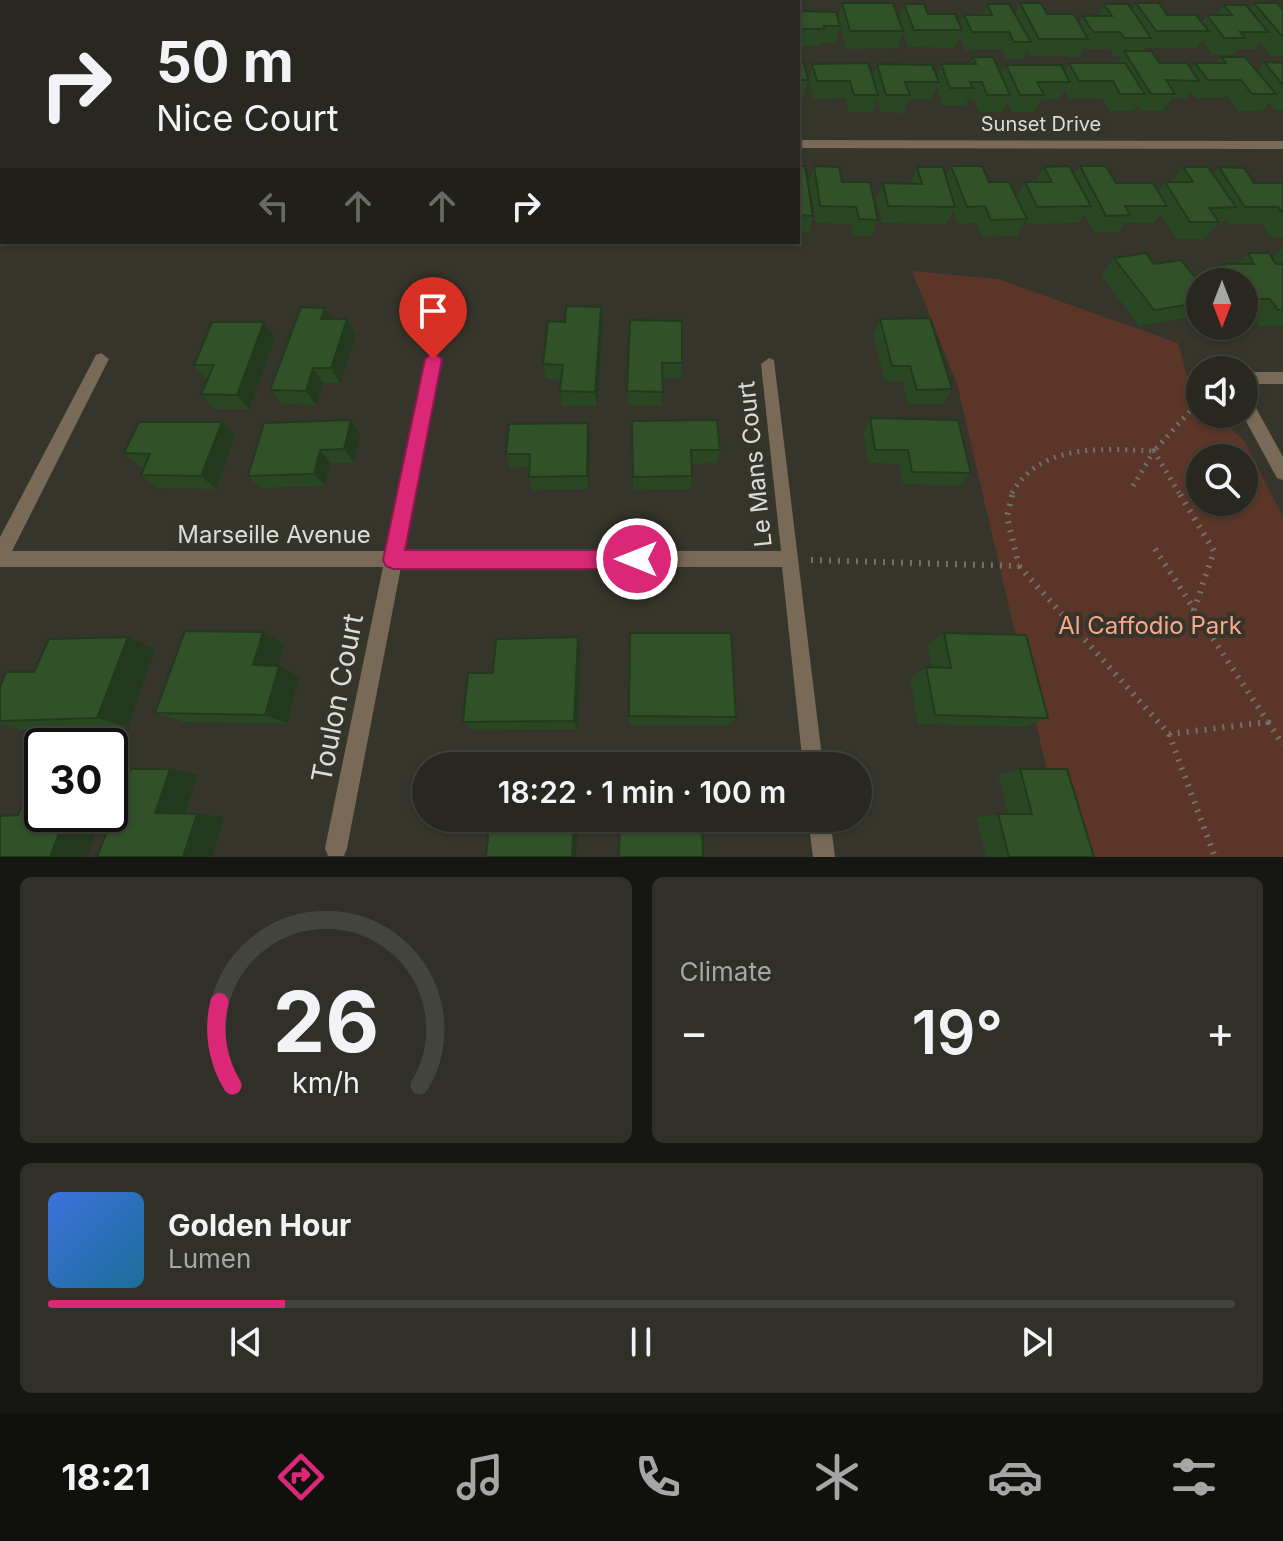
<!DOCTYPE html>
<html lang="en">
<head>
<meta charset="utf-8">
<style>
	:root { --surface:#282820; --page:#303029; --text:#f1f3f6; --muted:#a5a6a5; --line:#44443e; --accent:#db2777 }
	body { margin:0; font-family:Inter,sans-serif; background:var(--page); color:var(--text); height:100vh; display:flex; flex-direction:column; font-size:30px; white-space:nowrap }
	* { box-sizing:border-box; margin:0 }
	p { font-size:26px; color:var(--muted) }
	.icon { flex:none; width:44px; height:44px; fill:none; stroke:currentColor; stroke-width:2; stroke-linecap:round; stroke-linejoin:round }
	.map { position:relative; height:857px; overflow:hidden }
	.side { display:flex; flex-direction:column; gap:20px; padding:20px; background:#161612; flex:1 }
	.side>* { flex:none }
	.banner { position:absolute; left:0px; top:0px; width:800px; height:244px; box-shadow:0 2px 6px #0004,0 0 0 2px var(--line); background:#282820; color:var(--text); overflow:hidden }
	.needle { width:52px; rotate:180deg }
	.controls { position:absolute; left:1186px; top:268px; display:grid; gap:16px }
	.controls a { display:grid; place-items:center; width:72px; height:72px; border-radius:50%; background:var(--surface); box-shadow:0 2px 6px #0004,0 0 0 2px var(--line); font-size:40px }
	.speed { position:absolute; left:24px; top:728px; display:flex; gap:16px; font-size:40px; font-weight:700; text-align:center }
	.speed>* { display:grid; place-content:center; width:104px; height:104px; border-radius:50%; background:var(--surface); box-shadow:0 2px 6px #0004,0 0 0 2px var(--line); line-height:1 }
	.speed .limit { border:4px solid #111; border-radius:12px; background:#fff; color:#111 }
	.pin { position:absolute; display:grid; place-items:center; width:68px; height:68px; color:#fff; margin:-82px -34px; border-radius:50% 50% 50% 0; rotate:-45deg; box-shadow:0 0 8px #0007 }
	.pin .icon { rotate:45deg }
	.me { position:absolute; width:88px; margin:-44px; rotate:270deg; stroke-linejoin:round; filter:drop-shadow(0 0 6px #0008) }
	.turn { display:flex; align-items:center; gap:28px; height:168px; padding:0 24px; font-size:36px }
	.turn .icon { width:104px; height:104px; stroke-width:2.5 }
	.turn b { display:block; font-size:56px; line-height:68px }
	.lanes { display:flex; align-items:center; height:76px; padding:0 24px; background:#0003; justify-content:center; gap:40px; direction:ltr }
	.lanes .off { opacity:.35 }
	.big { font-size:60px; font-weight:600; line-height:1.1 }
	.side .card { flex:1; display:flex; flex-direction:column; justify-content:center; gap:12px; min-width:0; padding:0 28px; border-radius:12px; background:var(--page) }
	.side .dial { align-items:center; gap:0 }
	.dial svg { height:208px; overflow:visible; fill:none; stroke:var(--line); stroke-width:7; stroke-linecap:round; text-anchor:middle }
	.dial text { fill:var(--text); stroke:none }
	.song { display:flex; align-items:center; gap:24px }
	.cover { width:96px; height:96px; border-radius:12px; background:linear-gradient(135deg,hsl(220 70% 55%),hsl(200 70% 35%)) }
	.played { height:8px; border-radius:4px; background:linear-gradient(90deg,var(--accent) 20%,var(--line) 20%) }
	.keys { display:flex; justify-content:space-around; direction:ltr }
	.heat { display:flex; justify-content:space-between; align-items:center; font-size:44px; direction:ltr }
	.side .tiles { flex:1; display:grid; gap:20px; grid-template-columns:1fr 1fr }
	.card:last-child { grid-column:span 2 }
	.trip { position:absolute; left:412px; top:752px; width:460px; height:80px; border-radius:40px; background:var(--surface); box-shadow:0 2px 6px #0004,0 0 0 2px var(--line); font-weight:600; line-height:80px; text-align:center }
	.tab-bar { display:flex; height:128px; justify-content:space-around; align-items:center; background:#10100d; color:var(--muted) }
	.tab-bar .icon { width:56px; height:56px }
	.tab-bar .on { color:var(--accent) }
	.tab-bar b { font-size:36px; color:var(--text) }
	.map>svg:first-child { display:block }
	.green { fill:#5a3528; fill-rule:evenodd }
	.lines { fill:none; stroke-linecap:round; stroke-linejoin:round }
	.path-far1 { stroke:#72726a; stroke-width:5; stroke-dasharray:2 6; stroke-linecap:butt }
	.path { stroke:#72726a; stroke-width:6; stroke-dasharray:2 7; stroke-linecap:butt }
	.street { fill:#796a57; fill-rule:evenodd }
	.secondary { fill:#a0886a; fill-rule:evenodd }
	.wall { fill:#2a4723 }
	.shaded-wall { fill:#22391d }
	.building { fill:#315229; stroke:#22391d; stroke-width:2 }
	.route { fill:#db2777; stroke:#8e194d; stroke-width:2 }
	.labels { text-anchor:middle; stroke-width:8; stroke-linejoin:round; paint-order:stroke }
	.far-street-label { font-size:20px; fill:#dcdcd6; stroke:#35352b }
	.street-label { font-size:24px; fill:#dcdcd6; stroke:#35352b }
	.park-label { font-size:24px; fill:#f9a68a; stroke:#35352b }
	.near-street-label { font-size:28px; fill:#dcdcd6; stroke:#35352b }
</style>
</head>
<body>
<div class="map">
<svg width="1283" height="857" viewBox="0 0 1283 857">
	<rect width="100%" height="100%" fill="#35352b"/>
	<path class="green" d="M 912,271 L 998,279 L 1178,343 L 1191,390 L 1200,398 L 1200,414 L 1216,414 L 1245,442 L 1283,517 L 1283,857 L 1067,857 L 957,384 ZM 1200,458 L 1244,458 L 1244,502 L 1200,502 Z"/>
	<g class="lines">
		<path class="path-far1" d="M 1133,486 L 1154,451 L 1179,493
			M 1012,493 C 1041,442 1105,449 1154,451 L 1200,400"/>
		<path class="path" d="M 1155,549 L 1194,609
			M 811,560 L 1019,566 L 1007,517 L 1013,491
			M 1019,566 L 1169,734 L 1268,722 L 1194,610 L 1214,551 L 1178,491
			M 1268,722 L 1283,745
			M 1169,734 L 1215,857"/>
		<path class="street" d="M 317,0 L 327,0 L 316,2 Z
			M 541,0 L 551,0 L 551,2 L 541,2 Z
			M 0,6 L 2,6 L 2,12 L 0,12 Z
			M 798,140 L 1283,141 L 1283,149 L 798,148 Z
			M 0,153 L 2,153 L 2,161 L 0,161 Z
			M 101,353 L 109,359 L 12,551 L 386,551 L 425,359 L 433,353 L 441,359 L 404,551 L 781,551 L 761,364 L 769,358 L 774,360 L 823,766 L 803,766 L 782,567 L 401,567 L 347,848 L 344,856 L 328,856 L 325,848 L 383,567 L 0,567 L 0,537 L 96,355 Z
			M 1244,372 L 1283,372 L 1283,384 L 1244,384 Z
			M 1244,396 L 1250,397 L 1283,457 L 1283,480 L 1277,478 L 1242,414 Z
			M 808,818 L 830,818 L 835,857 L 813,857 Z"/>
		<path class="secondary" d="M 62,0 L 73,0 L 61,2 Z"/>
	</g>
	<path class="wall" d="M 120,0 L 181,0 L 179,2 L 121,2 Z
		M 435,0 L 503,0 L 503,2 L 436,2 Z
		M 685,0 L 736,0 L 735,2 L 700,2 L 685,1 Z
		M 842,3 L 899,20 L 904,4 L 960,25 L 964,15 L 982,15 L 987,4 L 1015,14 L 1020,3 L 1047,14 L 1079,24 L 1083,16 L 1098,16 L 1104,4 L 1132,11 L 1136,3 L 1167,15 L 1202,22 L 1207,15 L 1217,15 L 1224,5 L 1250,9 L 1254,3 L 1283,10 L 1283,56 L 1271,56 L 1260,43 L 1255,49 L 1237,49 L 1232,55 L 1212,55 L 1202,41 L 1197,48 L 1145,48 L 1143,51 L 1160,63 L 1191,69 L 1195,63 L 1217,63 L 1221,57 L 1257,72 L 1264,62 L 1283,63 L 1283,110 L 1275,110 L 1269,103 L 1262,111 L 1238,111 L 1228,97 L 1196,98 L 1191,92 L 1187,98 L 1172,98 L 1163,111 L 1140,111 L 1137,106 L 1133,111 L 1110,111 L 1102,98 L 1069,98 L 1065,90 L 1060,99 L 1042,99 L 1034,112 L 1012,112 L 1007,102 L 1002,112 L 979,112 L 974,99 L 968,99 L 966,106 L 943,105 L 937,87 L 932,99 L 908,99 L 904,113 L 881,112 L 877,99 L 873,112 L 849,112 L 845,98 L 813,99 L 809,81 L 812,64 L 873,78 L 877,64 L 937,76 L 941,64 L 970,64 L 973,57 L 1001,74 L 1006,65 L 1065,72 L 1069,63 L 1117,63 L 1122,56 L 1114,56 L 1110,49 L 1083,49 L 1079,57 L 1031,56 L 1027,49 L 1023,59 L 1006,59 L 1002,49 L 965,50 L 960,37 L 955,48 L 908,47 L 903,32 L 898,48 L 846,49 L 840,27 L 836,43 L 821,43 L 821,46 L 798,46 L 798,11 L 838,19 Z
		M 798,63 L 808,80 L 804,97 L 798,98 Z
		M 798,166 L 813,216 L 809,232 L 798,232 Z
		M 814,166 L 842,182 L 878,220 L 872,236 L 853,236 L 851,224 L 816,223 L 809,183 Z
		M 951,166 L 989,182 L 1016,197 L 1025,182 L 1035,182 L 1044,167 L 1074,176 L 1080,166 L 1116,183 L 1158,191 L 1165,182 L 1171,182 L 1183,167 L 1213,175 L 1219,167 L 1254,183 L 1283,184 L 1283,237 L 1270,237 L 1262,224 L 1229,224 L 1226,218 L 1221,224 L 1218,224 L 1204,239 L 1176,239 L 1161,214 L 1154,223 L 1124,223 L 1118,232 L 1094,232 L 1085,215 L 1079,223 L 1027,224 L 1025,221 L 1017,236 L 982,237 L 976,223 L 958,224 L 953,211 L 947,224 L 882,223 L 876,200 L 883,183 L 910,184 L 917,167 L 946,177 Z
		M 0,170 L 2,173 L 2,219 L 0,219 Z
		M 1283,248 L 1283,326 L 1259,326 L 1252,315 L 1244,315 L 1244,282 L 1208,282 L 1207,280 L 1223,264 L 1237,264 L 1248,253 L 1272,258 Z
		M 1114,258 L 1154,264 L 1200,283 L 1200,315 L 1198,316 L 1139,326 L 1101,275 Z
		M 325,308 L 331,319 L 347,319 L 356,335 L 340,383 L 323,383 L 316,405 L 282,404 L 270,390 Z
		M 880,319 L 952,389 L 943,404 L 908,404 L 902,381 L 885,381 L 873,335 Z
		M 630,320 L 682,363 L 681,378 L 662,378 L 662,406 L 628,405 Z
		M 264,322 L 275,338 L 249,409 L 215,409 L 201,394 L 207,380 L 194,365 Z
		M 603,323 L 597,406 L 562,406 L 560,391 L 561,380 L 546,379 L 543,364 Z
		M 870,418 L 971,473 L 960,486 L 903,484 L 899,464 L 868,463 L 863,432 Z
		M 632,421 L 720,450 L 717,463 L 692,464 L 692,476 L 691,489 L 633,490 Z
		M 360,434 L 354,463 L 330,463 L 325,486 L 261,488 L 248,476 Z
		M 235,436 L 216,489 L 158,488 L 141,475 L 144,467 L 141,467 L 124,453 Z
		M 590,437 L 589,489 L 532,490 L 529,477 L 529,467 L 510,468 L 506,454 Z
		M 263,632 L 284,644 L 278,666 L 299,677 L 287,723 L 183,722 L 155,713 Z
		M 944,633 L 1048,718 L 1025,727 L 918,724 L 910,678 L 926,667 L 932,668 L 927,645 Z
		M 155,649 L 128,727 L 23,730 L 0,725 L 0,687 L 34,672 Z
		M 581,650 L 578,729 L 473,730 L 463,722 L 493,673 Z
		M 629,716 L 736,717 L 730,725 L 630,725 Z
		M 1020,769 L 1094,857 L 986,857 L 976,817 L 1008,814 L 998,775 Z"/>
	<path class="shaded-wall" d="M 0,170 L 2,173 L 2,210 L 0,207 Z
		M 601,307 L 603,323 L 597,406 L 595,392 Z
		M 325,308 L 334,324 L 321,319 Z
		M 347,319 L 356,335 L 340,383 L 331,368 Z
		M 264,322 L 275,338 L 249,409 L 237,395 Z
		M 313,368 L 323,383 L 316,405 L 306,391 Z
		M 351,420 L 360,434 L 354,463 L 344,449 Z
		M 222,422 L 235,436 L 216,489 L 201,476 Z
		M 588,423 L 590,437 L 589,489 L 587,476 Z
		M 320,450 L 330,463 L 325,486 L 314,474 Z
		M 263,632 L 284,644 L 275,676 L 253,665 Z
		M 128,637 L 155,649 L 128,727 L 97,718 Z
		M 578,637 L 581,650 L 578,729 L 574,721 Z
		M 279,666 L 299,677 L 287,723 L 265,715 Z
		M 170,769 L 198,775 L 184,816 L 155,813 Z
		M 110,774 L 115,775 L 110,790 Z
		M 66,814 L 102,814 L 87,857 L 50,857 Z
		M 197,814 L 224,817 L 212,857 L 183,857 Z
		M 574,818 L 578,818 L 576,857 L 572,857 Z"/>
	<path class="building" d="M 203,0 L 261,0 L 260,2 L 201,2 Z
		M 359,0 L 421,0 L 420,2 L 359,2 Z
		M 450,0 L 496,0 L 495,2 L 449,2 Z
		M 593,0 L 644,0 L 644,2 L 593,2 Z
		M 842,3 L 893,3 L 903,31 L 850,31 Z
		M 1020,3 L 1041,3 L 1047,14 L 1074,14 L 1088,39 L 1039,39 Z
		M 1136,3 L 1159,3 L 1167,15 L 1196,15 L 1209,31 L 1156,31 Z
		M 1254,3 L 1277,3 L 1283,10 L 1283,37 Z
		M 904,4 L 924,4 L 928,14 L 955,14 L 962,30 L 914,30 Z
		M 987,4 L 1009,4 L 1031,42 L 1014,42 L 1009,32 L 972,32 L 964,15 L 992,15 Z
		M 1104,4 L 1128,4 L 1151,38 L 1124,38 L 1120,32 L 1093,32 L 1083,16 L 1112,16 Z
		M 1224,5 L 1246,5 L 1268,32 L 1240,32 L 1245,38 L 1224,38 L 1207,15 L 1232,15 Z
		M 798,11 L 836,12 L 840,26 L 824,26 L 824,29 L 798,29 Z
		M 1124,51 L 1151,51 L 1160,63 L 1187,63 L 1199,81 L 1166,80 L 1175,94 L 1151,94 Z
		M 973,57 L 993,57 L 1010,95 L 987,95 L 982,82 L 970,82 L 973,88 L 950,88 L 941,64 L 976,64 Z
		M 1221,57 L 1245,57 L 1276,94 L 1252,94 L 1241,80 L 1208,80 L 1195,63 L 1226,63 Z
		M 1264,62 L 1283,63 L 1283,85 Z
		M 798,63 L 804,63 L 808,80 L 798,80 Z
		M 868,63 L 878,95 L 854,95 L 850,81 L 817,81 L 812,64 Z
		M 1069,63 L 1125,63 L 1145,94 L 1120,94 L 1113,81 L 1079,81 Z
		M 877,64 L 932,65 L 939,82 L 905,82 L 910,95 L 886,95 Z
		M 1006,65 L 1061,65 L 1070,82 L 1037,82 L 1044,95 L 1020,95 Z
		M 798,166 L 805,166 L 813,216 L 798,215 Z
		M 814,166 L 839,167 L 842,182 L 870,182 L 878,220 L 859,219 L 856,207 L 820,206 Z
		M 951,166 L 982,166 L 989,182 L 1009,182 L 1027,219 L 991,220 L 985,206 L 967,207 Z
		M 1069,166 L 1091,206 L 1037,207 L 1025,182 L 1052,182 L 1044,167 Z
		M 1080,166 L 1106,166 L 1116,183 L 1153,183 L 1167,206 L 1125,206 L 1130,215 L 1106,216 Z
		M 917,167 L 943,167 L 955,207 L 888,206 L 883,183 L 922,184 Z
		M 1183,167 L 1208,167 L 1236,207 L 1209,208 L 1219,222 L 1190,222 L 1165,182 L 1193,182 Z
		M 1219,167 L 1244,168 L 1254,183 L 1283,183 L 1283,214 L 1278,207 L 1245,207 Z
		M 1146,253 L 1154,264 L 1181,260 L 1200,283 L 1200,303 L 1154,310 L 1114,258 Z
		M 1248,253 L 1269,253 L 1276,264 L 1283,264 L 1283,310 L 1278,310 L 1270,299 L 1245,299 L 1244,282 L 1234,282 L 1223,264 L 1254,264 Z
		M 566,306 L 601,307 L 595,392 L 560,391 L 563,365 L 543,364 L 548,321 L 565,322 Z
		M 301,307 L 325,308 L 321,319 L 347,319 L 331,368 L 313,368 L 306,391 L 270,390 Z
		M 930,318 L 952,389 L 917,390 L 910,366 L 892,366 L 880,319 Z
		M 630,320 L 682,321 L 682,363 L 662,363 L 663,392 L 627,391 Z
		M 212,322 L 264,322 L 237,395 L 201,394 L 214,365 L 194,365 Z
		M 870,418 L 958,420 L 971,473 L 912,472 L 908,450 L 875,450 Z
		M 351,420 L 344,449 L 320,450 L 314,474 L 248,476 L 264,423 Z
		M 717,420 L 720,450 L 691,450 L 692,476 L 633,477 L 632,421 Z
		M 139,422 L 222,422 L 201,476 L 141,475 L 150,454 L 124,453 Z
		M 588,423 L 587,476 L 529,477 L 530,454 L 506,454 L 509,424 Z
		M 185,631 L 263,632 L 253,665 L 279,666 L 265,715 L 155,713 Z
		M 630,633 L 731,633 L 736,717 L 629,716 Z
		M 944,633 L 1026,635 L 1048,718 L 935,715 L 926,667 L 951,668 Z
		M 128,637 L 97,718 L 0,721 L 0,687 L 6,672 L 34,672 L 49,639 Z
		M 578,637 L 574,721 L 463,722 L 468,673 L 493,673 L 496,639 Z
		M 131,769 L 170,769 L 155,813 L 197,814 L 183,857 L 97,857 Z
		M 1020,769 L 1067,769 L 1094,857 L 1009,857 L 998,814 L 1032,814 Z
		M 36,770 L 42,770 L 42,814 L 66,814 L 50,857 L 0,857 L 0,816 L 18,815 Z
		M 490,818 L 574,818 L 572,857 L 486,857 Z
		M 620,818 L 702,818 L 703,857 L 619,857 Z"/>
	<path class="route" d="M 433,352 L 442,359 L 405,550 L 637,550 L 644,552 L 647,559 L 644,566 L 637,569 L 393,569 L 386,566 L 383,560 L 425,359 Z"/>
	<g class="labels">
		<g class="far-street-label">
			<text x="1041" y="131">Sunset Drive</text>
		</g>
		<g class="street-label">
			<text transform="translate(755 464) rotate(-96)" y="8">Le Mans Court</text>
			<text x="274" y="543">Marseille Avenue</text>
		</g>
		<g class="park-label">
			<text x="1150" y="634">Al Caffodio Park</text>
		</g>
		<g class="near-street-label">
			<text transform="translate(337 698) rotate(-79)" y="10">Toulon Court</text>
		</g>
	</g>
</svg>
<div class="controls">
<a><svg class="needle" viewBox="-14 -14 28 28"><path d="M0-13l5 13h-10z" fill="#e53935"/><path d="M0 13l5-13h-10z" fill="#a5a6a5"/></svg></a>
<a><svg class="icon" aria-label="sound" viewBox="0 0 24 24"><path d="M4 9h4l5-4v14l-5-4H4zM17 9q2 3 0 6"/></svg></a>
<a><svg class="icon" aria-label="search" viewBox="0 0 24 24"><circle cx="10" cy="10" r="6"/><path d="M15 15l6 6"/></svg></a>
</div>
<div class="speed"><div class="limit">30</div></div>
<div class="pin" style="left:433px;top:359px;background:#d93025"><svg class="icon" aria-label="arrive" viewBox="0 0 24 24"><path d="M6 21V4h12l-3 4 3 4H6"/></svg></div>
<svg class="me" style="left:637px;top:559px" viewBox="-20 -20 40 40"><circle r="17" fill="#db2777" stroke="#fff" stroke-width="3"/><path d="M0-11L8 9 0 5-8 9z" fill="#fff"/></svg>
<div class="trip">18:22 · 1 min · 100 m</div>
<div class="banner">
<div class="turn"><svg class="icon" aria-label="right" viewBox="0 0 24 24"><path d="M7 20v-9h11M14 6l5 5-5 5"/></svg><div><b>50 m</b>Nice Court</div></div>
<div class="lanes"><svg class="icon off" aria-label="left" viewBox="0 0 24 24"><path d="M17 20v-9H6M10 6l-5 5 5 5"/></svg><svg class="icon off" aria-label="ahead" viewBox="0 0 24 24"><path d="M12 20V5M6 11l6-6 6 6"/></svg><svg class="icon off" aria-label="ahead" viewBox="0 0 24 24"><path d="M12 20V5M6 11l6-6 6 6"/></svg><svg class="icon" aria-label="right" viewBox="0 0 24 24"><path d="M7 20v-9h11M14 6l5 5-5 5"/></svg></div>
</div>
</div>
<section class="side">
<div class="tiles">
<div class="card dial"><svg viewBox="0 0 100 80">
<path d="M14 69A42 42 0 1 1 86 69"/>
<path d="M14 69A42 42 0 0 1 9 37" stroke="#db2777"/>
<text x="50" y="56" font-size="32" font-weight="700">26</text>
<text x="50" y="72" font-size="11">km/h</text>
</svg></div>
<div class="card"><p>Climate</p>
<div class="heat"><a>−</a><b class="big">19°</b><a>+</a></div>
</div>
<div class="card">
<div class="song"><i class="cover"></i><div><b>Golden Hour</b><p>Lumen</p></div></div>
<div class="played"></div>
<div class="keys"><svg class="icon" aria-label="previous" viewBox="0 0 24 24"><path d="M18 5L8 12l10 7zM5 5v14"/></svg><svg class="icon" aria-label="pause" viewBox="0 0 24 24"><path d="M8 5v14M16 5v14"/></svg><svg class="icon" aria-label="next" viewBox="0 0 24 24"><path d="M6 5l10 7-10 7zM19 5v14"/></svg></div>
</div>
</div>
</section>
<nav class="tab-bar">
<b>18:21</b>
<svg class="icon on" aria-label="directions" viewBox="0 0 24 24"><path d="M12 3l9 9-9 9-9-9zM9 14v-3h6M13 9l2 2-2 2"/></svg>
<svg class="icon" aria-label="music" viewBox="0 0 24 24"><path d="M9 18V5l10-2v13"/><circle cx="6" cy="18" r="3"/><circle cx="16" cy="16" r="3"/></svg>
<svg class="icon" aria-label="phone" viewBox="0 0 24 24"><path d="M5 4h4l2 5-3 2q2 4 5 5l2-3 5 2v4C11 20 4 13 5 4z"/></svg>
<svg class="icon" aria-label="climate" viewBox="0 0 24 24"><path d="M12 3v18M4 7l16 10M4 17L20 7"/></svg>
<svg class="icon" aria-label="car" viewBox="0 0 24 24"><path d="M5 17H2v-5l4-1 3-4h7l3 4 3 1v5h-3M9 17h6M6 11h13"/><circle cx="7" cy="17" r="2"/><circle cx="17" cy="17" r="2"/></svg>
<svg class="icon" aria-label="filters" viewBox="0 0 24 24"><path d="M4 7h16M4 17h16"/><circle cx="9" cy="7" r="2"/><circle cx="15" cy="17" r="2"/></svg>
</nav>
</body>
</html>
